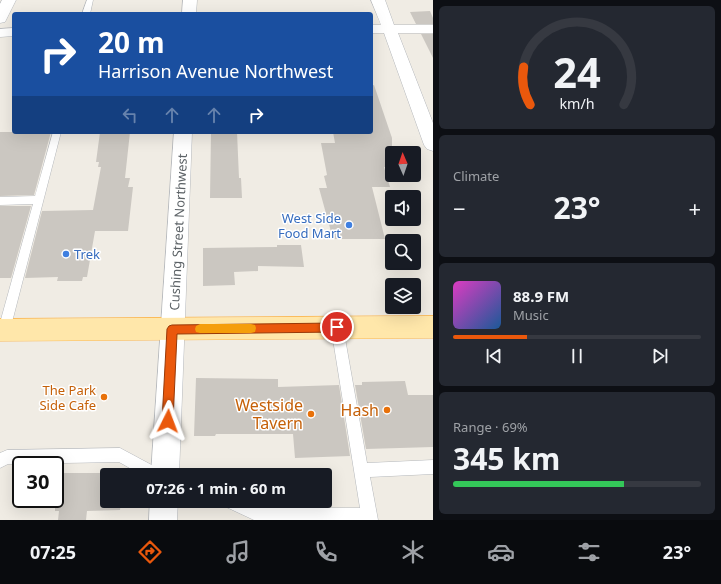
<!DOCTYPE html>
<html lang="en">
<head>
<meta charset="utf-8">
<style>
	:root { --surface:#171b24; --page:#242831; --text:#f1f3f6; --muted:#9ea1a6; --line:#363941; --accent:#ea580c }
	body { margin:0; font-family:"Noto Sans",sans-serif; background:var(--page); color:var(--text); height:100vh; display:flex; flex-direction:column; font-size:15px; white-space:nowrap }
	* { box-sizing:border-box; margin:0 }
	p { font-size:13px; color:var(--muted) }
	.icon { flex:none; width:22px; height:22px; fill:none; stroke:currentColor; stroke-width:2; stroke-linecap:round; stroke-linejoin:round }
	.map { position:relative; flex:1; overflow:hidden }
	.side { display:flex; flex-direction:column; gap:6px; padding:6px; background:#0d0f14; width:288px }
	.side>* { flex:none }
	.banner { position:absolute; left:12px; top:12px; width:361px; height:122px; border-radius:4px; box-shadow:0 4px 16px #0002; background:#1a4fa0; color:#fff; overflow:hidden }
	.needle { width:26px; rotate:358deg }
	.tools { position:absolute; left:385px; top:146px; display:grid; gap:8px }
	.tools a { display:grid; place-items:center; width:36px; height:36px; border-radius:4px; background:var(--surface); box-shadow:0 4px 16px #0002; font-size:20px }
	.speed { position:absolute; left:12px; top:456px; display:flex; gap:8px; font-size:20px; font-weight:700; text-align:center }
	.speed>* { display:grid; place-content:center; width:52px; height:52px; border-radius:50%; background:var(--surface); box-shadow:0 4px 16px #0002; line-height:1 }
	.speed .limit { border:2px solid #111; border-radius:6px; background:#fff; color:#111 }
	.pin { position:absolute; display:grid; place-items:center; width:34px; height:34px; color:#fff; margin:-17px; border:2px solid #fff; border-radius:50%; box-shadow:0 1px 4px #0007 }
	.me { position:absolute; width:44px; margin:-22px; rotate:3deg; stroke-linejoin:round; filter:drop-shadow(0 0 3px #0008) }
	.turn { display:flex; align-items:center; gap:14px; height:84px; padding:0 20px; font-size:18px }
	.turn .icon { width:52px; height:52px; stroke-width:2.5 }
	.turn b { display:block; font-size:28px; line-height:34px }
	.lanes { display:flex; align-items:center; height:38px; padding:0 20px; background:#0003; justify-content:center; gap:20px; direction:ltr }
	.lanes .off { opacity:.35 }
	.big { font-size:30px; font-weight:700; line-height:1.1 }
	.side .card { flex:1; display:flex; flex-direction:column; justify-content:center; gap:6px; min-width:0; padding:0 14px; border-radius:6px; background:var(--page) }
	.side .dial { align-items:center; gap:0 }
	.dial svg { height:104px; overflow:visible; fill:none; stroke:var(--line); stroke-width:7; stroke-linecap:round; text-anchor:middle }
	.dial text { fill:var(--text); stroke:none }
	.song { display:flex; align-items:center; gap:12px }
	.cover { width:48px; height:48px; border-radius:6px; background:linear-gradient(135deg,hsl(310 70% 55%),hsl(210 70% 35%)) }
	.played { height:4px; border-radius:2px; background:linear-gradient(90deg,var(--accent) 30%,var(--line) 30%) }
	.keys { display:flex; justify-content:space-around; direction:ltr }
	.heat { display:flex; justify-content:space-between; align-items:center; font-size:22px; direction:ltr }
	.charge { height:6px; border-radius:3px; background:linear-gradient(90deg,#34c759 69%,var(--line) 0) }
	.trip { position:absolute; left:100px; top:468px; width:232px; height:40px; border-radius:4px; background:var(--surface); box-shadow:0 4px 16px #0002; font-weight:700; line-height:40px; text-align:center }
	.menu { display:flex; height:64px; justify-content:space-around; align-items:center; background:#090b0e; color:var(--muted) }
	.menu .icon { width:28px; height:28px }
	.menu .on { color:var(--accent) }
	.menu b { font-size:18px; color:var(--text) }
	main { display:flex; flex:1; min-height:0 }
	.map>svg:first-child { display:block }
	.building { fill:#cbc7c1 }
	.lines { fill:none; stroke-linecap:round; stroke-linejoin:round }
	.service-casing { stroke:#b5b8bc; stroke-width:1 }
	.minor-casing { stroke:#b5b8bc; stroke-width:1 }
	.tertiary-casing { stroke:#b5b8bc; stroke-width:1 }
	.primary-casing { stroke:#fbb853; stroke-width:1 }
	.service { fill:#fff; fill-rule:evenodd }
	.minor { fill:#fff; fill-rule:evenodd }
	.tertiary { fill:#fff; fill-rule:evenodd }
	.primary { fill:#ffe7aa; fill-rule:evenodd }
	.route { fill:#ea580c; stroke:#983908 }
	.slow { fill:#f59e0b }
	.shop-dot { fill:#3f7fe0; stroke:#fff; stroke-width:1.5 }
	.food-dot { fill:#e8710a; stroke:#fff; stroke-width:1.5 }
	.labels { text-anchor:middle; stroke-width:3; stroke-linejoin:round; paint-order:stroke }
	.shop-label { font-size:13px; fill:#366cbe; stroke:#fff; text-anchor:end }
	.street-label { font-size:13px; fill:#5c6266; stroke:#fff }
	.food-label { font-size:13px; fill:#c56008; stroke:#fff; text-anchor:end }
	.near-food-label { font-size:16px; fill:#c56008; stroke:#fff; text-anchor:end }
</style>
</head>
<body>
<main>
<div class="map">
<svg width="433" height="520" viewBox="0 0 433 520">
	<rect width="100%" height="100%" fill="#f0ece4"/>
	<path class="building" d="M 430,11 L 433,18 L 433,24 L 416,24 L 410,12 Z
		M 421,34 L 433,34 L 433,58 Z
		M 374,85 L 392,138 L 392,167 L 384,167 L 390,187 L 372,187 L 385,239 L 333,239 L 319,188 L 327,188 L 324,176 L 327,175 L 321,143 L 335,143 L 333,132 L 371,132 L 371,86 Z
		M 0,132 L 51,132 L 34,195 L 0,196 Z
		M 100,132 L 130,132 L 125,178 L 130,178 L 128,187 L 133,187 L 128,231 L 95,231 L 87,277 L 83,277 L 82,281 L 57,281 L 58,277 L 25,278 L 42,211 L 93,210 L 101,167 L 98,167 L 99,162 L 96,162 Z
		M 211,132 L 237,132 L 239,178 L 241,178 L 242,198 L 210,198 Z
		M 0,206 L 31,206 L 11,278 L 0,278 Z
		M 277,245 L 301,245 L 304,267 L 258,266 L 258,271 L 234,272 L 235,285 L 203,286 L 203,248 L 277,247 Z
		M 196,378 L 278,379 L 278,387 L 339,385 L 350,456 L 295,458 L 293,434 L 216,434 L 215,436 L 194,436 Z
		M 405,381 L 408,395 L 433,395 L 433,447 L 366,449 L 355,385 L 362,385 L 362,382 Z
		M 55,473 L 124,473 L 123,475 L 107,475 L 107,501 L 121,501 L 120,510 L 87,511 L 86,520 L 58,520 L 59,511 L 55,511 Z"/>
	<g class="lines">
		<defs>
			<path id="service" d="M 87,0 L 93,0 L 90,14 L 82,14 Z
				M 53,132 L 61,132 L 10,330 L 8,334 L 4,335 L 0,334 L 0,323 L 33,204 L 0,205 L 0,197 L 35,196 Z
				M 337,322 L 341,323 L 343,327 L 367,463 L 433,460 L 433,474 L 370,477 L 378,520 L 254,520 L 224,506 L 222,501 L 244,501 L 265,508 L 360,508 L 331,327 L 333,323 Z
				M 120,448 L 161,470 L 163,475 L 142,475 L 119,462 L 8,464 L 0,468 L 0,453 L 7,450 Z"/>
			<path id="minor" d="M 183,0 L 197,0 L 196,14 L 182,14 Z
				M 371,0 L 385,0 L 394,25 L 433,25 L 433,33 L 398,33 L 433,123 L 433,151 L 427,149 L 424,145 L 384,33 L 371,33 L 371,25 L 381,25 Z
				M 14,28 L 14,36 L 0,37 L 0,29 Z
				M 174,132 L 192,132 L 179,475 L 151,475 Z
				M 150,501 L 178,501 L 177,520 L 149,520 Z"/>
			<path id="tertiary" d="M 2,0 L 16,0 L 5,22 L 0,23 L 0,4 Z"/>
			<path id="primary" d="M 433,316 L 433,338 L 0,341 L 0,319 Z"/>
		</defs>
		<use href="#service" class="service-casing"/>
		<use href="#minor" class="minor-casing"/>
		<use href="#tertiary" class="tertiary-casing"/>
		<use href="#primary" class="primary-casing"/>
		<use href="#service" class="service"/>
		<use href="#minor" class="minor"/>
		<use href="#tertiary" class="tertiary"/>
		<use href="#primary" class="primary"/>
	</g>
	<path class="route" d="M 337,323 L 341,324 L 342,327 L 341,331 L 337,332 L 177,334 L 173,421 L 172,425 L 168,427 L 164,425 L 162,421 L 167,329 L 169,326 L 172,325 Z"/>
	<path class="slow" d="M 200,324 L 251,324 L 255,325 L 256,328 L 255,332 L 251,333 L 200,333 L 196,332 L 195,329 L 196,326 Z"/>
	<g class="shop-dot">
		<circle cx="349" cy="225" r="4"/>
		<circle cx="66" cy="254" r="4"/>
	</g>
	<g class="food-dot">
		<circle cx="104" cy="397" r="4"/>
		<circle cx="387" cy="410" r="4"/>
		<circle cx="311" cy="414" r="4"/>
	</g>
	<g class="labels">
		<g class="shop-label">
			<text x="341" y="223">West Side<tspan x="341" dy="15">Food Mart</tspan></text>
			<text x="74" y="259" text-anchor="start">Trek</text>
		</g>
		<g class="street-label">
			<text transform="translate(178 232) rotate(-87)" y="5">Cushing Street Northwest</text>
		</g>
		<g class="food-label">
			<text x="96" y="395">The Park<tspan x="96" dy="15">Side Cafe</tspan></text>
		</g>
		<g class="near-food-label">
			<text x="303" y="411">Westside<tspan x="303" dy="18">Tavern</tspan></text>
			<text x="379" y="416">Hash</text>
		</g>
	</g>
</svg>
<div class="tools">
<a><svg class="needle" viewBox="-14 -14 28 28"><path d="M0-13l5 13h-10z" fill="#e53935"/><path d="M0 13l5-13h-10z" fill="#9ea1a6"/></svg></a>
<a><svg class="icon" aria-label="sound" viewBox="0 0 24 24"><path d="M4 9h4l5-4v14l-5-4H4zM17 9q2 3 0 6"/></svg></a>
<a><svg class="icon" aria-label="search" viewBox="0 0 24 24"><circle cx="10" cy="10" r="6"/><path d="M15 15l6 6"/></svg></a>
<a><svg class="icon" aria-label="layers" viewBox="0 0 24 24"><path d="M12 4l9 5-9 5-9-5zM3 14l9 5 9-5"/></svg></a>
</div>
<div class="speed"><div class="limit">30</div></div>
<div class="pin" style="left:337px;top:327px;background:#d93025"><svg class="icon" aria-label="arrive" viewBox="0 0 24 24"><path d="M6 21V4h12l-3 4 3 4H6"/></svg></div>
<svg class="me" style="left:168px;top:421px" viewBox="-20 -20 40 40"><path d="M0-17L14 15 0 8-14 15z" fill="#ea580c" stroke="#fff" stroke-width="4"/></svg>
<div class="trip">07:26 · 1 min · 60 m</div>
<div class="banner">
<div class="turn"><svg class="icon" aria-label="right" viewBox="0 0 24 24"><path d="M7 20v-9h11M14 6l5 5-5 5"/></svg><div><b>20 m</b>Harrison Avenue Northwest</div></div>
<div class="lanes"><svg class="icon off" aria-label="left" viewBox="0 0 24 24"><path d="M17 20v-9H6M10 6l-5 5 5 5"/></svg><svg class="icon off" aria-label="ahead" viewBox="0 0 24 24"><path d="M12 20V5M6 11l6-6 6 6"/></svg><svg class="icon off" aria-label="ahead" viewBox="0 0 24 24"><path d="M12 20V5M6 11l6-6 6 6"/></svg><svg class="icon" aria-label="right" viewBox="0 0 24 24"><path d="M7 20v-9h11M14 6l5 5-5 5"/></svg></div>
</div>
</div>
<section class="side">
<div class="card dial"><svg viewBox="0 0 100 80">
<path d="M14 69A42 42 0 1 1 86 69"/>
<path d="M14 69A42 42 0 0 1 9 40" stroke="#ea580c"/>
<text x="50" y="56" font-size="32" font-weight="700">24</text>
<text x="50" y="72" font-size="11">km/h</text>
</svg></div>
<div class="card"><p>Climate</p>
<div class="heat"><a>−</a><b class="big">23°</b><a>+</a></div>
</div>
<div class="card">
<div class="song"><i class="cover"></i><div><b>88.9 FM</b><p>Music</p></div></div>
<div class="played"></div>
<div class="keys"><svg class="icon" aria-label="previous" viewBox="0 0 24 24"><path d="M18 5L8 12l10 7zM5 5v14"/></svg><svg class="icon" aria-label="pause" viewBox="0 0 24 24"><path d="M8 5v14M16 5v14"/></svg><svg class="icon" aria-label="next" viewBox="0 0 24 24"><path d="M6 5l10 7-10 7zM19 5v14"/></svg></div>
</div>
<div class="card"><p>Range · 69%</p><b class="big">345 km</b><div class="charge"></div></div>
</section>
</main>
<nav class="menu">
<b>07:25</b>
<svg class="icon on" aria-label="directions" viewBox="0 0 24 24"><path d="M12 3l9 9-9 9-9-9zM9 14v-3h6M13 9l2 2-2 2"/></svg>
<svg class="icon" aria-label="music" viewBox="0 0 24 24"><path d="M9 18V5l10-2v13"/><circle cx="6" cy="18" r="3"/><circle cx="16" cy="16" r="3"/></svg>
<svg class="icon" aria-label="phone" viewBox="0 0 24 24"><path d="M5 4h4l2 5-3 2q2 4 5 5l2-3 5 2v4C11 20 4 13 5 4z"/></svg>
<svg class="icon" aria-label="climate" viewBox="0 0 24 24"><path d="M12 3v18M4 7l16 10M4 17L20 7"/></svg>
<svg class="icon" aria-label="car" viewBox="0 0 24 24"><path d="M5 17H2v-5l4-1 3-4h7l3 4 3 1v5h-3M9 17h6M6 11h13"/><circle cx="7" cy="17" r="2"/><circle cx="17" cy="17" r="2"/></svg>
<svg class="icon" aria-label="filters" viewBox="0 0 24 24"><path d="M4 7h16M4 17h16"/><circle cx="9" cy="7" r="2"/><circle cx="15" cy="17" r="2"/></svg>
<b>23°</b>
</nav>
</body>
</html>
